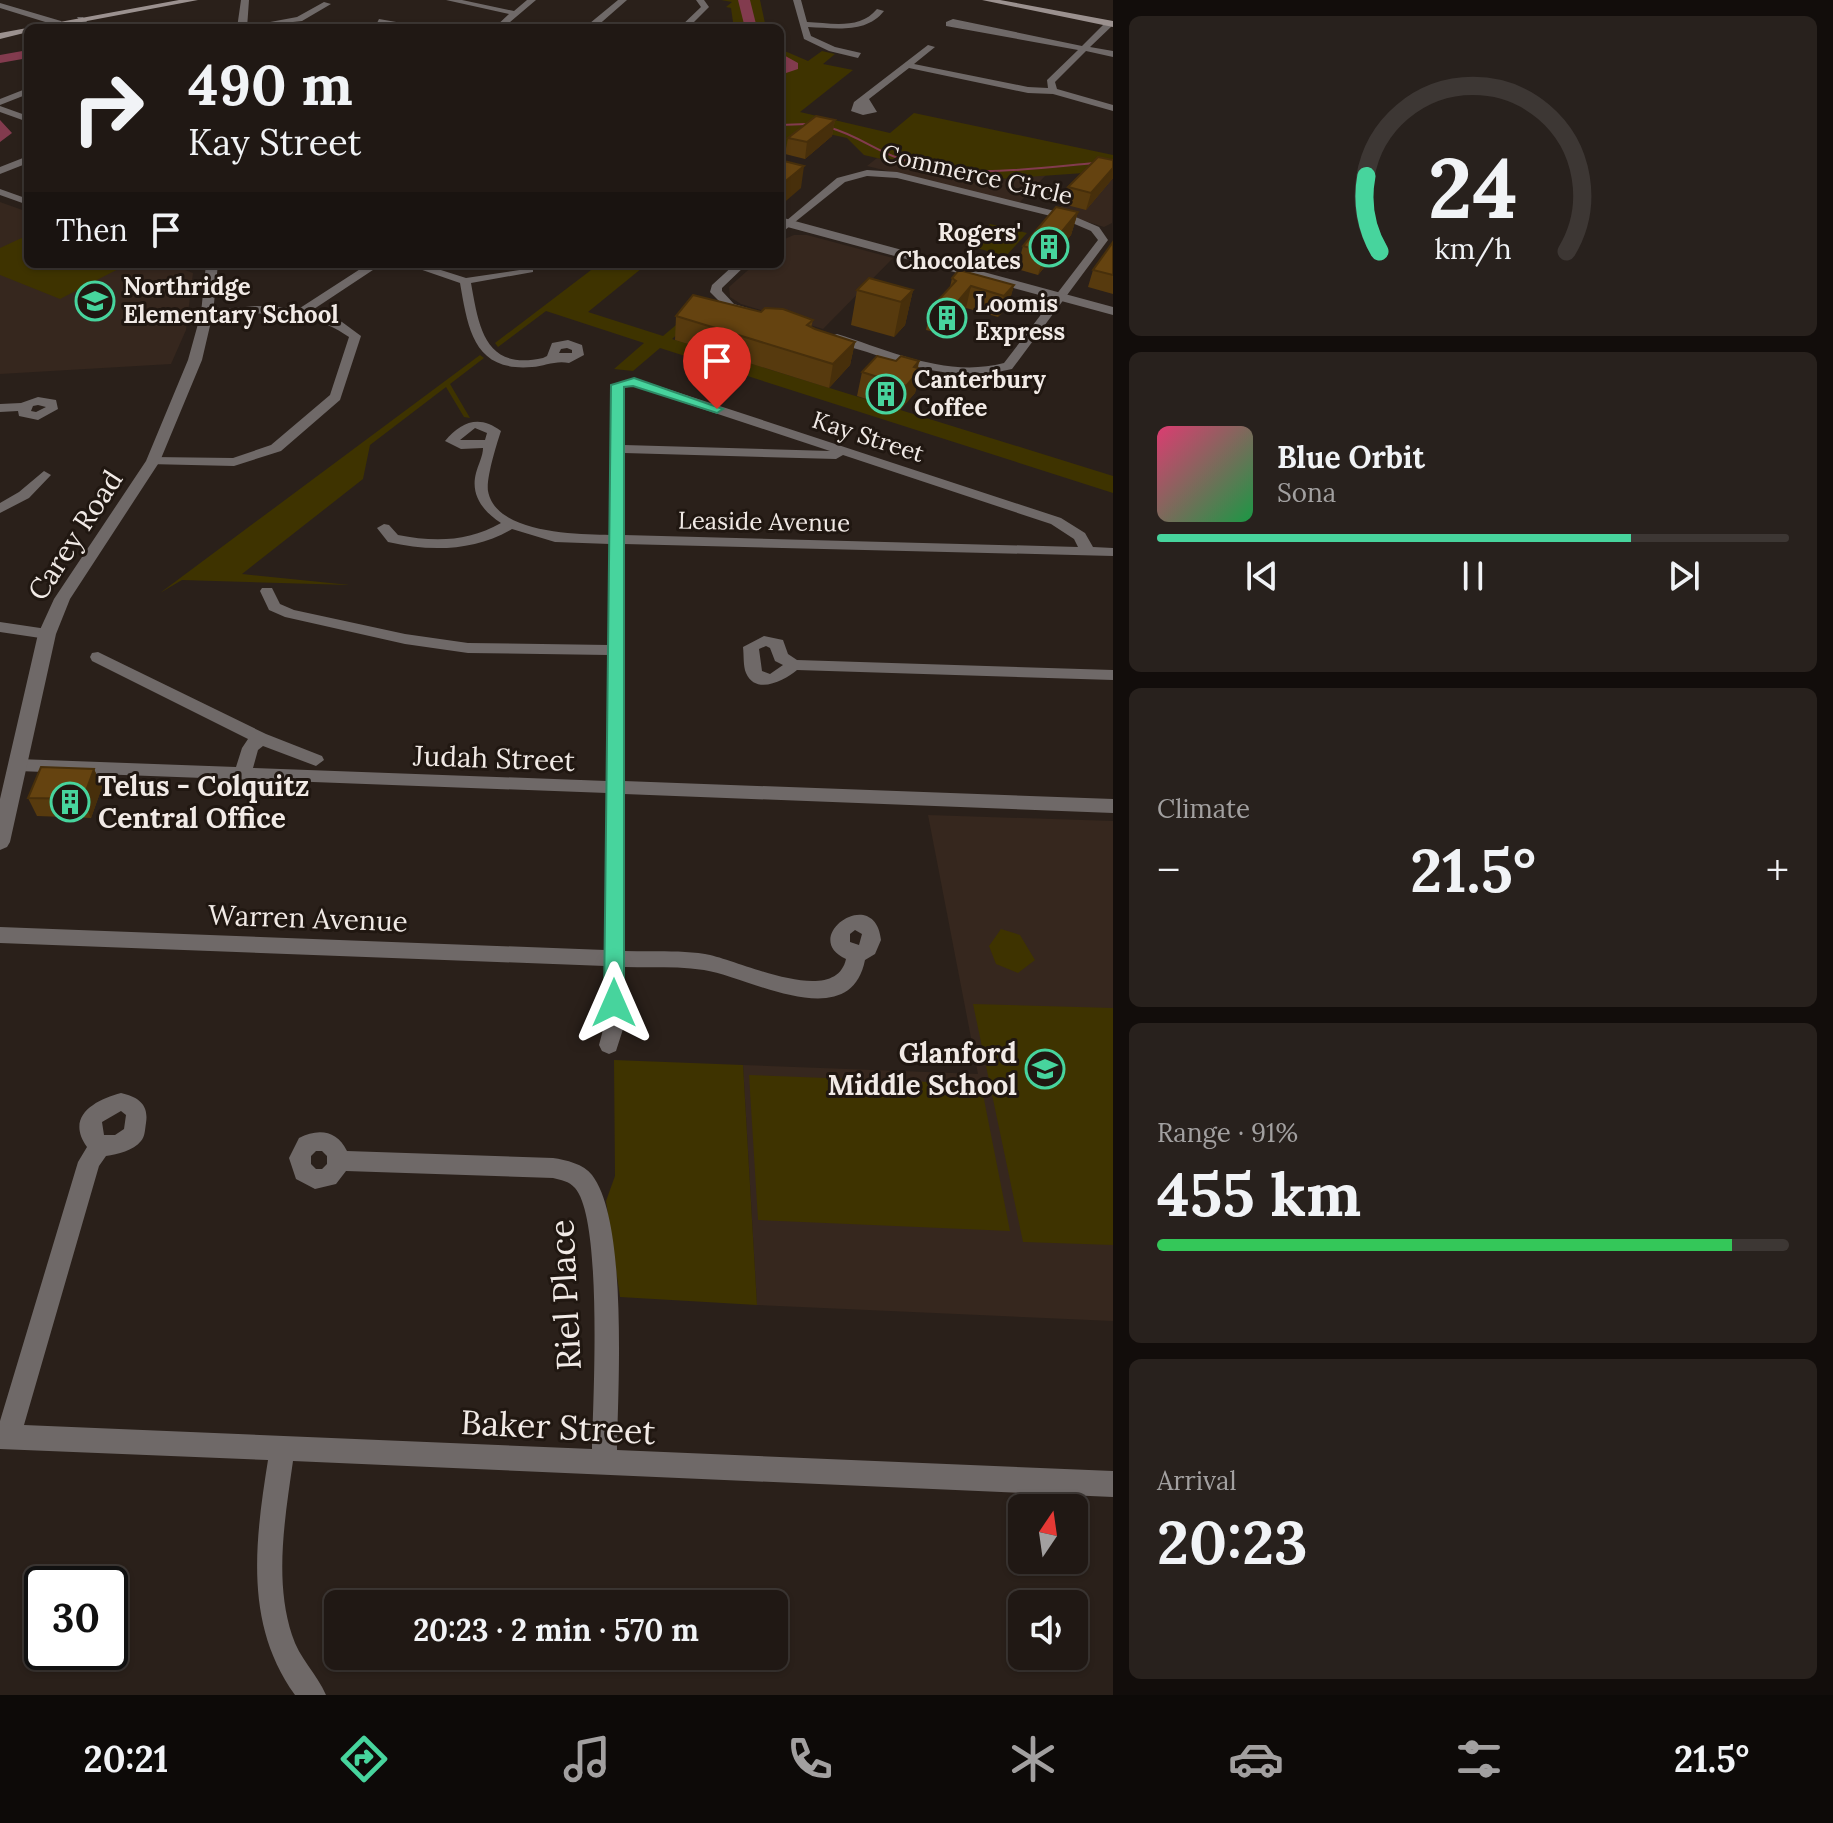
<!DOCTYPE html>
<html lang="en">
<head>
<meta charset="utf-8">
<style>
	:root { --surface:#201814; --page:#28211d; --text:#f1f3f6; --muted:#a2a0a0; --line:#3d3734; --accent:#47d49d }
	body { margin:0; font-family:Lora,serif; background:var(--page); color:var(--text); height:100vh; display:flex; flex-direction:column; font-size:30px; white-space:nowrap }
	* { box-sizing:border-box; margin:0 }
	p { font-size:26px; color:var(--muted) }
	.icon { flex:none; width:44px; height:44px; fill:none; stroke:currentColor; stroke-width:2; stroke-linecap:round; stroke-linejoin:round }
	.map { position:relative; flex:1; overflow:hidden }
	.details { display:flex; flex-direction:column; gap:16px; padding:16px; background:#120d0b; width:720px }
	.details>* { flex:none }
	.hud { position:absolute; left:24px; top:24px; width:760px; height:244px; border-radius:12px; box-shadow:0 2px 6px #0004,0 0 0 2px var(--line); background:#201814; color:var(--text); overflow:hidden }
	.needle { width:52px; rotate:13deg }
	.controls { position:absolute; left:1008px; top:1494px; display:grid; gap:16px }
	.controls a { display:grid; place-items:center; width:80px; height:80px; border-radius:12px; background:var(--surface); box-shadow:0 2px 6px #0004,0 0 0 2px var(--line); font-size:40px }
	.speed { position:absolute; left:24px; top:1566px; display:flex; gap:16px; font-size:40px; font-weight:700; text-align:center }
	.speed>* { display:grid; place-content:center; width:104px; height:104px; border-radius:50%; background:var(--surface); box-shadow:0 2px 6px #0004,0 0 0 2px var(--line); line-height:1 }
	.speed .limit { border:4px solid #111; border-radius:12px; background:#fff; color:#111 }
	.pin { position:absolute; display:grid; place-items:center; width:68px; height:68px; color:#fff; margin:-82px -34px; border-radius:50% 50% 50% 0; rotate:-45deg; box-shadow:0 0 8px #0007 }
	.pin .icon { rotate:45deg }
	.me { position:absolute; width:88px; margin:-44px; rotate:0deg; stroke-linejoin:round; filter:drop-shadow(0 0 6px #0008) }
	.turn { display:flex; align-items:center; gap:28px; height:168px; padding:0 32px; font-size:36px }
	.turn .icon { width:104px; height:104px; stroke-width:2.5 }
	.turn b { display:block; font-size:56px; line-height:68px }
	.then { display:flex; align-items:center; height:76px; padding:0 32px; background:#0003; gap:16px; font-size:30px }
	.big { font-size:60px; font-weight:700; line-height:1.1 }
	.details .card { flex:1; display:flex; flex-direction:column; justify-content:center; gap:12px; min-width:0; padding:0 28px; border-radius:12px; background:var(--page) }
	.details .dial { align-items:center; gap:0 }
	.dial svg { height:208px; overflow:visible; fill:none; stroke:var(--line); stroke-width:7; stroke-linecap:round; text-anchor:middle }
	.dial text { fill:var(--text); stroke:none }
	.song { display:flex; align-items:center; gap:24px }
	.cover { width:96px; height:96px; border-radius:12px; background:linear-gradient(135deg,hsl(340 70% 55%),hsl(140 70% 35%)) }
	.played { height:8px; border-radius:4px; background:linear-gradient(90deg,var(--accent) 75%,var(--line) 75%) }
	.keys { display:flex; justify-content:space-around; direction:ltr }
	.heat { display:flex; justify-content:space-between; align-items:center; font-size:44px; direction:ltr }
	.charge { height:12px; border-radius:6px; background:linear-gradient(90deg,#34c759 91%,var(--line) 0) }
	.trip { position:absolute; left:324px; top:1590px; width:464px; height:80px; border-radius:12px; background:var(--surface); box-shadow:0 2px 6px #0004,0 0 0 2px var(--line); font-weight:700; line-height:80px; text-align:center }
	.tabs { display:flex; height:128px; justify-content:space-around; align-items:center; background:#0d0a08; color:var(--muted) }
	.tabs .icon { width:56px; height:56px }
	.tabs .on { color:var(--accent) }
	.tabs b { font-size:36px; color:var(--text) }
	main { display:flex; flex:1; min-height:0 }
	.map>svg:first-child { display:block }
	.built { fill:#36271e }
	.green { fill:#3e3300 }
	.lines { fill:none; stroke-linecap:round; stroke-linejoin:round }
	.stream { stroke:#823b4e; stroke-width:2 }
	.river { fill:#823b4e; fill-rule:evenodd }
	.minor { fill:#6f6968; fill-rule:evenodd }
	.tertiary { fill:#6f6968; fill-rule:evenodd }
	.secondary { fill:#9b918f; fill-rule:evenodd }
	.wall { fill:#573a0e }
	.shaded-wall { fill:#472f0b }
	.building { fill:#654310; stroke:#472f0b; stroke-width:2 }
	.route { fill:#47d49d; stroke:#2e8a66; stroke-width:2 }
	.labels { text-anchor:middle; stroke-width:6; stroke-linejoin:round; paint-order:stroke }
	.far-street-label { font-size:24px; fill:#f1eae6; stroke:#201711 }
	.far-poi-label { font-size:24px; font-weight:bold; fill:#f1eae6; stroke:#201711; text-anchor:start }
	.street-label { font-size:28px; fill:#f1eae6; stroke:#201711 }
	.poi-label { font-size:28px; font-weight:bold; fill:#f1eae6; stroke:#201711; text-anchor:start }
	.near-street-label { font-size:34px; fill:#f1eae6; stroke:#201711 }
</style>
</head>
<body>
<main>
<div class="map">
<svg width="1113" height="1695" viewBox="0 0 1113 1695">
	<rect width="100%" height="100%" fill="#2a201a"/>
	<path class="built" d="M 877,158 L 919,168 L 999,179 L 1046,175 L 1019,203 L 867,166 Z
		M 1113,171 L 1112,223 L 1104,227 L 1056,212 L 1092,172 Z
		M 0,202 L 28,212 L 28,264 L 169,264 L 193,273 L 186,330 L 171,364 L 0,374 Z
		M 794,235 L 807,235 L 893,258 L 823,329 L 741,304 L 730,297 L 729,287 L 755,264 L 780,264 L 780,241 Z
		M 928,815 L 1113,821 L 1113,1321 L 757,1305 L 743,1065 L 978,1074 Z"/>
	<path class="green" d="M 721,0 L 760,0 L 766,28 L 727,28 L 733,22 L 731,8 L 726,7 L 732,2 Z
		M 780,49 L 808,61 L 822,51 L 835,54 L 823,64 L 853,70 L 800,112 L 890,133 L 914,113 L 1113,155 L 1113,171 L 999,179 L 919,168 L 864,155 L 847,138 L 815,131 L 780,159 Z
		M 990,224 L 1027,233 L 1006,256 L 969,246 Z
		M 28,235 L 28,264 L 128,264 L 60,299 L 0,275 L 0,248 Z
		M 599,264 L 647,264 L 588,312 L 663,336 L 708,298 L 713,303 L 672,339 L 1113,476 L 1113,493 L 660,348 L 633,371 L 614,369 L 644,343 L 546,311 L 498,347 L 495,343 Z
		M 480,355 L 484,358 L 450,384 L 470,418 L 464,417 L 446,387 L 370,445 L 363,479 L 242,574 L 350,585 L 182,580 L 160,593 Z
		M 1001,929 L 1020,935 L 1035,960 L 1018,973 L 996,964 L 989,946 Z
		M 973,1004 L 1113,1008 L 1113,1245 L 1023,1242 Z
		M 614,1060 L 743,1065 L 757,1305 L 620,1297 L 606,1201 L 615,1176 Z
		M 749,1075 L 981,1084 L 1010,1231 L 758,1220 Z"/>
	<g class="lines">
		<path class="stream" d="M 780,125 L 807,124
			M 831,128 C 856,135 875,150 898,158 C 960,180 1030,169 1094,163"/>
		<path class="river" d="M 738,0 L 750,0 L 757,28 L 745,28 Z
			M 28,50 L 28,58 L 0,63 L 0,55 Z
			M 780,53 L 798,63 L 798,69 L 780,75 L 780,67 L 784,65 L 780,62 Z
			M 0,120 L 12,133 L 0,142 Z"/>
		<path class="minor" d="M 446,0 L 462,0 L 514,11 L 527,0 L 536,0 L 503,28 L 494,28 L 509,14 Z
			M 696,0 L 704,0 L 709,7 L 688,28 L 679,28 L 701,7 Z
			M 793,0 L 801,0 L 807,22 C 831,23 860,30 877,9 L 884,11 C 866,34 835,28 808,27 L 811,36 L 835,47 L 861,53 L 858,58 L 829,51 L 804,39 Z
			M 324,2 L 331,4 L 302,21 L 238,28 L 297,17 Z
			M 0,3 L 61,21 L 62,23 L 55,25 L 0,8 Z
			M 77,17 L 83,17 L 92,28 L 84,28 Z
			M 379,19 L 402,23 L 392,28 L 375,27 Z
			M 953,19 L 1082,46 L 1107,21 L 1113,21 L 1113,25 L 1090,47 L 1113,51 L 1113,57 L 1086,51 L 1055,82 L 1057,89 L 1113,105 L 1113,111 L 1053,94 L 1028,93 L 909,68 L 869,99 L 877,112 L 863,115 L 851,111 L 854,102 L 928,45 L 935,47 L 914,64 L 1028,87 L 1048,88 L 1047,80 L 1078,50 L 946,26 L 946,22 Z
			M 28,88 L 28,94 L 0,105 L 0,99 Z
			M 0,106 L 28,116 L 28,122 L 0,112 Z
			M 28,156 L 28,163 L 0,174 L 0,167 Z
			M 867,170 L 897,172 L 1071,215 L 1099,227 L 1108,240 L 1012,369 C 961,381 916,369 867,352 C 854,348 838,345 827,337 L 837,334 C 891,351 947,378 1004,363 L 1098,240 L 1091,231 L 1063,219 L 897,178 L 867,176 L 845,182 L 780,234 L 780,226 L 837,178 Z
			M 0,189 L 28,199 L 28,205 L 0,195 Z
			M 368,264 L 382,264 L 311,311 L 342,322 L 361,336 L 340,400 L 281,451 L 234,466 L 148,464 L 148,458 L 153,457 L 233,458 L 271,445 L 330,395 L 349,337 C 307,307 256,313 207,316 L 201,313 L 203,311 L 257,306 L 300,308 Z
			M 405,264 L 422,264 L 466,278 L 533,268 L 533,272 L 471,283 C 479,328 485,371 543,358 L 547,356 L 552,343 L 568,340 L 582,345 L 584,355 L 569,363 C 556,360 545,366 532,367 C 473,372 468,328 460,283 ZM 567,348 L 572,350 L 572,353 L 559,353 L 561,349 Z
			M 735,264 L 747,264 L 722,288 L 722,291 L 734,304 L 751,309 L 751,313 L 726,308 L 710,292 L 712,285 Z
			M 634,378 L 1061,518 L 1085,533 L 1093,547 L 1113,548 L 1113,556 L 624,544 L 624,781 L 1113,799 L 1113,813 L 624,794 L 624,951 C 650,952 679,950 705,954 C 737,959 835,1009 846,959 C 798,937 875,883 881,940 L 875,954 L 865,960 C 850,1036 749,977 704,970 C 678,966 650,968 624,967 L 624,1026 L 616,1051 L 609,1054 L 602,1051 L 599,1045 L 604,1026 L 605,966 L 0,943 L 0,927 L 605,950 L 607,793 L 18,771 L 9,765 L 18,759 L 236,767 L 242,748 L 248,739 L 92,661 L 90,657 L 92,653 L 98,652 L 266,734 L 322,756 L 324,760 L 316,766 L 263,746 L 258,750 L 253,768 L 607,781 L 608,655 L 468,653 L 405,644 L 285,617 L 269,610 L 260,591 L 262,588 L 272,588 L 280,604 L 294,610 L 405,634 L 468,643 L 609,645 L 610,544 L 555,542 L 512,529 C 474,551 431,552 388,542 L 377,528 L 384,524 L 389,525 L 398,535 C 434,542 468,542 501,523 C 484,512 470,496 476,473 C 478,465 483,456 483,448 L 461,449 L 445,441 C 461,422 479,414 501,431 C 497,443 486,478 488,491 C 496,534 577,534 610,535 L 612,385 ZM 633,386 L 830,451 L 624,445 L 624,388 ZM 475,428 L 487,433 L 485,440 L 460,440 ZM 624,453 L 836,459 L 843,455 L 1051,524 L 1074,539 L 1078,547 L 624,535 ZM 855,930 L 862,934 L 859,945 L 850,942 L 850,934 Z
			M 38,397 L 56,400 L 58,409 L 38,420 L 19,416 L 18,411 L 0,412 L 0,404 L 21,403 ZM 38,405 L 46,407 L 36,412 L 31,411 L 33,406 Z
			M 44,471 L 51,475 L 29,498 L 0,513 L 0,503 L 19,492 Z
			M 0,622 L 47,629 L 55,634 L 47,639 L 0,632 Z
			M 764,636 L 783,640 L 788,654 L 797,660 L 1113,670 L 1113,680 L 797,670 C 785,680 756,696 746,673 C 743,666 744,655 743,647 ZM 766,646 L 770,648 L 775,661 L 783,665 L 770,674 L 762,671 L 759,649 Z
			M 121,1093 C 138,1097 149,1104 146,1123 C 145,1129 145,1137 141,1141 C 133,1151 118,1154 106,1156 L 99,1166 L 24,1425 L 592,1449 C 593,1401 603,1220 575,1188 C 569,1181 561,1180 553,1178 L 346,1171 L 336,1184 L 315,1189 L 296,1179 L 289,1158 L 299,1138 C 318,1128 337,1130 347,1151 L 553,1158 C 566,1160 584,1164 592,1175 C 628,1222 618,1388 617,1450 L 1113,1471 L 1113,1497 L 293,1461 C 285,1518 274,1580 292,1635 C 299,1658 317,1674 326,1695 L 295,1695 C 244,1624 255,1542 268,1460 L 0,1449 L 0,1421 L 78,1162 L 87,1147 C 65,1116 95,1100 121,1093 ZM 121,1111 L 126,1115 L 124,1129 L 115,1135 L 104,1135 L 102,1122 ZM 316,1151 L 322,1151 L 327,1156 L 327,1164 L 322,1169 L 316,1169 L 311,1164 L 311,1156 Z"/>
		<path class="tertiary" d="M 241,0 L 249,0 L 247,28 L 237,28 Z
			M 618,0 L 627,0 L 595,28 L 584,28 Z
			M 780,217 L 1113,307 L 1113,315 L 780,225 Z
			M 206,264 L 218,264 L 213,313 L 202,360 L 160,461 L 70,599 L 56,634 L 10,842 L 7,847 L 0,850 L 0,799 L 38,634 L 54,599 L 146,461 L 188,360 L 201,313 Z"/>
		<path class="secondary" d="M 179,0 L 198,0 L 50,28 L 28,28 L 28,32 L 0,39 L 0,33 Z
			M 982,0 L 1000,0 L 1113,21 L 1113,27 Z"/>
	</g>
	<path class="wall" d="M 835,120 L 832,136 L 805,159 L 785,154 L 788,138 Z
		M 1113,178 L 1086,210 L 1063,204 L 1068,187 Z
		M 1078,212 L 1071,235 L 1038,275 L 1017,269 L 1023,246 Z
		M 1113,242 L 1113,294 L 1088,287 L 1093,270 Z
		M 652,264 L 687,264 L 680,270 Z
		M 952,278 L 1014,285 L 1008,306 L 998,317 L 966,308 L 943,334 L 926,330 L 931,308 L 950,287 Z
		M 857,290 L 913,290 L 905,325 L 894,337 L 851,325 Z
		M 761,312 L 813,320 L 811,328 L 855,342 L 850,365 L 829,388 L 675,340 L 676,316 Z
		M 896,361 L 919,361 L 918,368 L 921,369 L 915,393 L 900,410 L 857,396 L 862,372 Z
		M 94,769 L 102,787 L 91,818 L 37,816 L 28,798 Z"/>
	<path class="shaded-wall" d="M 835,120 L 832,136 L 805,159 L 807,142 Z
		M 804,166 L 801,188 L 780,206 L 782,184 Z
		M 1113,168 L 1113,178 L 1086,210 L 1091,193 Z
		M 1078,212 L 1071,235 L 1038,275 L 1045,252 Z
		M 1014,285 L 1008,306 L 998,317 L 1004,296 Z
		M 971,286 L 966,308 L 943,334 L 948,313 Z
		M 913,290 L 905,325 L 894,337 L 901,302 Z
		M 855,342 L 850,365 L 829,388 L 833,364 Z
		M 919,361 L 916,374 L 921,369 L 915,393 L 900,410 L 906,386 L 914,367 Z
		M 94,769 L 102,787 L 91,818 L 83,799 Z"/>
	<path class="building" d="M 816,116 L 835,120 L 807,142 L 788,138 Z
		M 1098,157 L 1113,160 L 1113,168 L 1091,193 L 1068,187 Z
		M 780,160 L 804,166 L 782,184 L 780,184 Z
		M 1056,207 L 1078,212 L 1045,252 L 1023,246 Z
		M 1113,242 L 1113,275 L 1093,270 Z
		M 959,270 L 1014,285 L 1004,296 L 971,286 L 948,313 L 931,308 L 956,281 L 952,278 Z
		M 869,278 L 913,290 L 901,302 L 857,290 Z
		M 693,295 L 761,312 L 765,308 L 783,309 L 813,320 L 807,325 L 815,329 L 855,342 L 833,364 L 676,316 Z
		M 877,356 L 896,361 L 901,356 L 908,358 L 919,361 L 914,367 L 921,369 L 906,386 L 862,372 Z
		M 41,767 L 94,769 L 83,799 L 28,798 Z"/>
	<path class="route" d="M 634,378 L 723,409 L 717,413 L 633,386 L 624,387 L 624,1003 L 614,1012 L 604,1003 L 611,385 Z"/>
	<defs>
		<symbol id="building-ring" viewBox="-11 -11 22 22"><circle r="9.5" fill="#201711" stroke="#47d49d" stroke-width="1.5"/><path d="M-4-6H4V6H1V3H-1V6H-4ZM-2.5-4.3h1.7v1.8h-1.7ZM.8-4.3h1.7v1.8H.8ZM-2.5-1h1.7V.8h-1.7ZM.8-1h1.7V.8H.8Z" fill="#47d49d"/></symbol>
		<symbol id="school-ring" viewBox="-11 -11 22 22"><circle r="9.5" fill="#201711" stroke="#47d49d" stroke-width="1.5"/><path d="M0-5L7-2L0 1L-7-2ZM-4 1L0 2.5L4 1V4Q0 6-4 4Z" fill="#47d49d"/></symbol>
	</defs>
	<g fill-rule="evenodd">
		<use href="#building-ring" x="1027" y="225" width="44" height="44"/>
		<use href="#school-ring" x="73" y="279" width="44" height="44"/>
		<use href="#building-ring" x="925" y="296" width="44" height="44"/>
		<use href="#building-ring" x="864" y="372" width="44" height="44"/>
		<use href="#building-ring" x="48" y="780" width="44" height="44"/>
		<use href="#school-ring" x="1023" y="1047" width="44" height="44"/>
	</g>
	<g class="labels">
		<g class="far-street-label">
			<text transform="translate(977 175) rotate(13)" y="8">Commerce Circle</text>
			<text transform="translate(868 437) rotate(18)" y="8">Kay Street</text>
			<text transform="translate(764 522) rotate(1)" y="8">Leaside Avenue</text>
		</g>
		<g class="far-poi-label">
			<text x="1021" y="241" text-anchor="end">Rogers'<tspan x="1021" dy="28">Chocolates</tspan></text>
			<text x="123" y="295">Northridge<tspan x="123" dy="28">Elementary School</tspan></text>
			<text x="975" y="312">Loomis<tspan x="975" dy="28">Express</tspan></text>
			<text x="914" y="388">Canterbury<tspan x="914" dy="28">Coffee</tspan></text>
		</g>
		<g class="street-label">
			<text transform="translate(75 535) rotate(-57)" y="10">Carey Road</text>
			<text transform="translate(494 758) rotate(2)" y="10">Judah Street</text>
			<text transform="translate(308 918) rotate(2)" y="10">Warren Avenue</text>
		</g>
		<g class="poi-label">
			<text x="98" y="796">Telus - Colquitz<tspan x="98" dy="32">Central Office</tspan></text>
			<text x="1017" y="1063" text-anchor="end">Glanford<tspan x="1017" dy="32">Middle School</tspan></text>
		</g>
		<g class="near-street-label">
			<text transform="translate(565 1295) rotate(-93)" y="12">Riel Place</text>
			<text transform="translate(558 1427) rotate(3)" y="12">Baker Street</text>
		</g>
	</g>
</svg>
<div class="controls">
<a><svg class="needle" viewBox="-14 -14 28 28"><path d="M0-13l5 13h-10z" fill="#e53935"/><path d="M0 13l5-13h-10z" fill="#a2a0a0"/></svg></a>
<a><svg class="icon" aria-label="sound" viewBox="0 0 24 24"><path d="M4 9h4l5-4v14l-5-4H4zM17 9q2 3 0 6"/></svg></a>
</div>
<div class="speed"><div class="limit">30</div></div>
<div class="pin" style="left:717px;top:409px;background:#d93025"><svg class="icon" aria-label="arrive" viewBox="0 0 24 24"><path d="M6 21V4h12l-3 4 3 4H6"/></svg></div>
<svg class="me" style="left:614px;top:1003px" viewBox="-20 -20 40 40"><path d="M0-17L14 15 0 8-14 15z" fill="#47d49d" stroke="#fff" stroke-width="4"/></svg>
<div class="trip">20:23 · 2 min · 570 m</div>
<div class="hud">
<div class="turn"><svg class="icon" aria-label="right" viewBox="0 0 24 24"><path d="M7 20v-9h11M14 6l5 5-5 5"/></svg><div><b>490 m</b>Kay Street</div></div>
<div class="then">Then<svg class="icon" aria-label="arrive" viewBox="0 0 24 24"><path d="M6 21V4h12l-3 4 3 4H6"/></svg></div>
</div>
</div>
<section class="details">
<div class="card dial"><svg viewBox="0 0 100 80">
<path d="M14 69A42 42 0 1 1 86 69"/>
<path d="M14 69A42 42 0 0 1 9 40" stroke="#47d49d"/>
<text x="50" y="56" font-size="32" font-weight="700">24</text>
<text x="50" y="72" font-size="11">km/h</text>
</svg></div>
<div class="card">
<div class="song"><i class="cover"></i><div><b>Blue Orbit</b><p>Sona</p></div></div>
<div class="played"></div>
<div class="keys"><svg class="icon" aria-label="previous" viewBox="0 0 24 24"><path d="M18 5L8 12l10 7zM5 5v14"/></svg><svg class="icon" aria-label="pause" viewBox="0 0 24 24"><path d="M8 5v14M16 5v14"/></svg><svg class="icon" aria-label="next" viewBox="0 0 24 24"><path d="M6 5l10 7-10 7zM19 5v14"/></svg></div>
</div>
<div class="card"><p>Climate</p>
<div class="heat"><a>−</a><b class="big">21.5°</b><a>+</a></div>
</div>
<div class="card"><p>Range · 91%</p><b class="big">455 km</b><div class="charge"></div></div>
<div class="card"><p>Arrival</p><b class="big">20:23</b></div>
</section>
</main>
<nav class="tabs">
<b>20:21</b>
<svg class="icon on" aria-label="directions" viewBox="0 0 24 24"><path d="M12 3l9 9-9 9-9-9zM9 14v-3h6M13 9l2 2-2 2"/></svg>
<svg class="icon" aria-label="music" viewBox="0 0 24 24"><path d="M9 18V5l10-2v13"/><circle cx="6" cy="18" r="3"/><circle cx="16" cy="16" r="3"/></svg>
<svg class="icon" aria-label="phone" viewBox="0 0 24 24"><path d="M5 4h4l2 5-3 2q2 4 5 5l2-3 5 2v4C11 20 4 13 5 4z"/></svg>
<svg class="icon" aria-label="climate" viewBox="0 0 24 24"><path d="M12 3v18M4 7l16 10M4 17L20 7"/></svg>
<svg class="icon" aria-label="car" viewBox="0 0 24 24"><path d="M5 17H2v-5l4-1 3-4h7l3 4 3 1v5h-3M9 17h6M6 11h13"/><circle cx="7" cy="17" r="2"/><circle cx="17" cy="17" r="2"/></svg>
<svg class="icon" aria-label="filters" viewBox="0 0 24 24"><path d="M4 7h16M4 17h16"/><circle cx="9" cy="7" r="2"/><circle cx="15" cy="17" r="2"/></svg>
<b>21.5°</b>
</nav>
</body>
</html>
